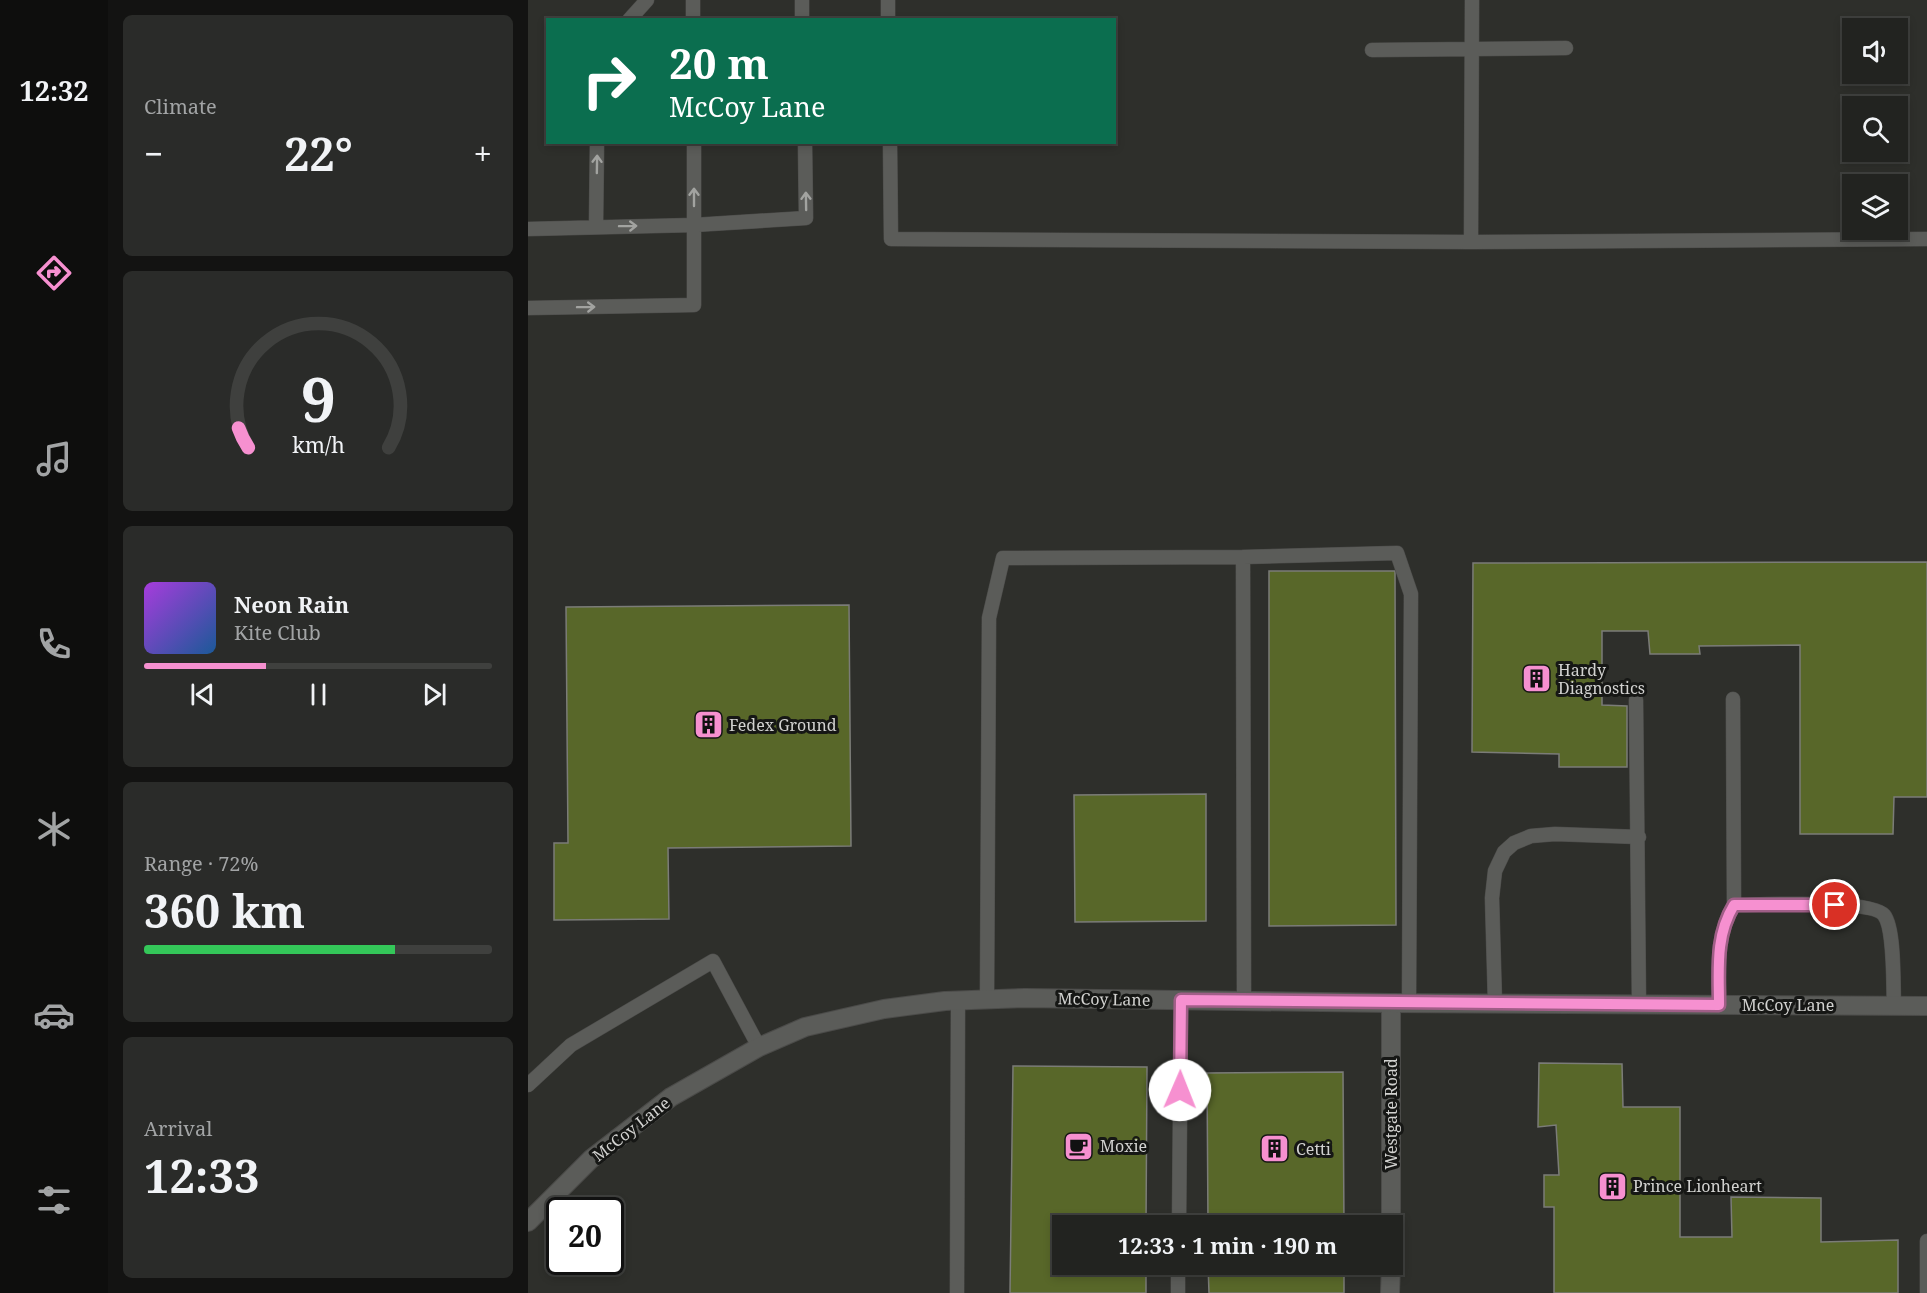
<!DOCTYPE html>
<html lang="en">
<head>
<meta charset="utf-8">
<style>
	:root { --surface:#222320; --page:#2a2b29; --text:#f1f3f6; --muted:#a2a4a5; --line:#3f403e; --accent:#f690d0 }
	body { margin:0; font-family:"Noto Serif",serif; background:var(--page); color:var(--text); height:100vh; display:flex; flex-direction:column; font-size:22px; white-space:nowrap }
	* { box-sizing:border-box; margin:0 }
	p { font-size:20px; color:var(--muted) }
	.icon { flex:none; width:33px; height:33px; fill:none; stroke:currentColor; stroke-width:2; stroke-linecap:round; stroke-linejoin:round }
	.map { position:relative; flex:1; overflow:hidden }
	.side { display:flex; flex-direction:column; gap:15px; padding:15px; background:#131312; width:420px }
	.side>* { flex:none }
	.banner { position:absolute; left:18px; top:18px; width:570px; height:126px; border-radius:0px; box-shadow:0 3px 9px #0003,0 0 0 2px var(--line); background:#0b6e4f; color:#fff; overflow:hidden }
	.controls { position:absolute; left:1314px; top:18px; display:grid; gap:12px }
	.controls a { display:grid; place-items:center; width:66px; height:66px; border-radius:0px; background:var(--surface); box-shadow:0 3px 9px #0003,0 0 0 2px var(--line); font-size:30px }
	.speed { position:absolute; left:18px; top:1197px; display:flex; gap:12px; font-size:30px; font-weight:700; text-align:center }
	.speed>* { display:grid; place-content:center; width:78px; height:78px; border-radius:50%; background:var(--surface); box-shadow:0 3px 9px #0003,0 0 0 2px var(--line); line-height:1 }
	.speed .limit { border:3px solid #111; border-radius:9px; background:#fff; color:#111 }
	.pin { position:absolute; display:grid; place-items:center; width:51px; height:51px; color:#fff; margin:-26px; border:3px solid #fff; border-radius:50%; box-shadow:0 2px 6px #0007 }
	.me { position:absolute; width:66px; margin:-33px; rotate:1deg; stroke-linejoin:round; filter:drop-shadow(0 0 4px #0008) }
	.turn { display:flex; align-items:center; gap:21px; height:126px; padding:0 24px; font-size:27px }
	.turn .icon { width:78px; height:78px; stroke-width:2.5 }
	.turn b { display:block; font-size:42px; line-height:51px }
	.big { font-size:45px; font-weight:700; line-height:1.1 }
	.side .tile { flex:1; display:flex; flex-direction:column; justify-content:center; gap:9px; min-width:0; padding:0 21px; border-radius:9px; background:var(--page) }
	.side .dial { align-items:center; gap:0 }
	.dial svg { height:156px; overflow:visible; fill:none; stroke:var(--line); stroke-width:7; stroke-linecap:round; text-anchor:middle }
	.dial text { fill:var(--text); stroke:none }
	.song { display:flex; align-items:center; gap:18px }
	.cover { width:72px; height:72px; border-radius:9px; background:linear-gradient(135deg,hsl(280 70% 55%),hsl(210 70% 35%)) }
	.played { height:6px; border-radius:3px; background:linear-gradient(90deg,var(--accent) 35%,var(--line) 35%) }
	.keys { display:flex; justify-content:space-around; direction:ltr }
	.heat { display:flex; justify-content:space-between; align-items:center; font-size:33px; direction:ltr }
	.charge { height:9px; border-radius:4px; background:linear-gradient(90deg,#34c759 72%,var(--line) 0) }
	.trip { position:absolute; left:524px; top:1215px; width:351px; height:60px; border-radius:0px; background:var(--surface); box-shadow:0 3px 9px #0003,0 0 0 2px var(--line); font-weight:700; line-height:60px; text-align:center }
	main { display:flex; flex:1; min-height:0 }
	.tab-bar { display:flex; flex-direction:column; width:108px; justify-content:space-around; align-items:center; background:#0e0e0d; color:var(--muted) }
	.tab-bar .icon { width:42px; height:42px }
	.tab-bar .on { color:var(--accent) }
	.tab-bar b { font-size:27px; color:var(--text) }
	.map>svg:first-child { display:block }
	.building { fill:#586729; stroke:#7b7c78; stroke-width:1.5 }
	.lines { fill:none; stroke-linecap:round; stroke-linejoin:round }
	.service-casing { stroke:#4b4b49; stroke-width:15 }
	.minor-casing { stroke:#4b4b49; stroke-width:20 }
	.tertiary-casing { stroke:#4b4b49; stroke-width:20 }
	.service { stroke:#5b5c59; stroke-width:14 }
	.minor { stroke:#5b5c59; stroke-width:18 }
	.tertiary { stroke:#5b5c59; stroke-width:18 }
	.oneway { stroke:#a2a3a0 }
	.route-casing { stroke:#a05e87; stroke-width:15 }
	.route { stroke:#f690d0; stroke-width:10 }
	.labels { text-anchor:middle; stroke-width:6; stroke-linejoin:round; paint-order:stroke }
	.poi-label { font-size:16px; fill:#d2d2d0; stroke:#161715; text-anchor:start }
	.street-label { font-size:16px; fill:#d2d2d0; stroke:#161715 }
</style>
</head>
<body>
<main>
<nav class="tab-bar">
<b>12:32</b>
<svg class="icon on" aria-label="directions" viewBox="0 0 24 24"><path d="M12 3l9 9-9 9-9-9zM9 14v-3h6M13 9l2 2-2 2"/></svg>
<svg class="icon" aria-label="music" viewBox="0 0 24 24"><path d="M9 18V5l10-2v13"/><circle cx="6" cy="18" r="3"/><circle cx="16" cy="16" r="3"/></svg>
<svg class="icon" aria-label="phone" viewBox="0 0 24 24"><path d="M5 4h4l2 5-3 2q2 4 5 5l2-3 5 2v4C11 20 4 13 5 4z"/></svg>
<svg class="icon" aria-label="climate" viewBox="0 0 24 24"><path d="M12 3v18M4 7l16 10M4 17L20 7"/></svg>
<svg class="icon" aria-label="car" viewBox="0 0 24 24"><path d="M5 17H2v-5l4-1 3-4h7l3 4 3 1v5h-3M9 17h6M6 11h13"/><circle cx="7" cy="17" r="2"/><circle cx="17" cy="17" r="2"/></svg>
<svg class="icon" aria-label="filters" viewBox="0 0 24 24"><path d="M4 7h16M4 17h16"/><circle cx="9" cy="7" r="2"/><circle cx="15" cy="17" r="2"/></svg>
</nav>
<section class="side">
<div class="tile"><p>Climate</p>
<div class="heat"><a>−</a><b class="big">22°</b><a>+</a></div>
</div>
<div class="tile dial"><svg viewBox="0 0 100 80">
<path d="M14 69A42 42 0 1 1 86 69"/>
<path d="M14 69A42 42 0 0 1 9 59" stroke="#f690d0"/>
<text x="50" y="56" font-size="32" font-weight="700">9</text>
<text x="50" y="72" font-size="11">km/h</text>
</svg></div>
<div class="tile">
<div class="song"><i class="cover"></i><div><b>Neon Rain</b><p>Kite Club</p></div></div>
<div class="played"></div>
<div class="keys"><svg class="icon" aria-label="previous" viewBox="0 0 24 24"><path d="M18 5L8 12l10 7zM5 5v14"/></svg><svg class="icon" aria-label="pause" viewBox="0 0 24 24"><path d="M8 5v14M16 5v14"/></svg><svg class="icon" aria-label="next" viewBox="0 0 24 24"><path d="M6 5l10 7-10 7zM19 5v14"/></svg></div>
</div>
<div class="tile"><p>Range · 72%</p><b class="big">360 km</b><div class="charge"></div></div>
<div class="tile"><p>Arrival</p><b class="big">12:33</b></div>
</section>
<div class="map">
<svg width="1399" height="1293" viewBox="0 0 1399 1293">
	<rect width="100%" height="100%" fill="#2e2f2b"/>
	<path class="building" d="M 1399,562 L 1399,797 L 1366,797 L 1365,834 L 1272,834 L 1272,645 L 1171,646 L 1172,654 L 1122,654 L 1120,631 L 1074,631 L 1074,705 L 1099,706 L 1099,767 L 1031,767 L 1031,754 L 944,752 L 945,563 Z
		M 741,571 L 867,571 L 868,925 L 741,926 Z
		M 321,605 L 323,846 L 140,848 L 141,919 L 26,920 L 26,843 L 40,843 L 38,607 Z
		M 678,794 L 678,921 L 547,922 L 546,795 Z
		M 1011,1063 L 1094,1064 L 1095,1107 L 1152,1107 L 1152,1237 L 1204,1237 L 1203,1197 L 1293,1198 L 1293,1242 L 1370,1240 L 1370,1293 L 1026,1293 L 1026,1207 L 1016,1207 L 1016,1175 L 1031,1175 L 1028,1125 L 1010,1127 Z
		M 485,1066 L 619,1067 L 618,1226 L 534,1226 L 534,1264 L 618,1264 L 618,1293 L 482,1293 Z
		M 815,1072 L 816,1226 L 680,1226 L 679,1073 Z
		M 680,1264 L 816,1264 L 816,1293 L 681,1293 Z"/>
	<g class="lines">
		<defs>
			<path id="service" d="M 165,0 L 165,20
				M 274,0 L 274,20
				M 360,0 L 360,20
				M 101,20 L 119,0
				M 844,50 L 1038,48
				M 362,142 L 363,239 L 943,242 L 1399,239
				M 68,227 L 69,142
				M 0,229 L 166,225 L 278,218 L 277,142
				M 943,242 L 944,0
				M 0,308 L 166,305 L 166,142
				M 1205,699 L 1206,905 C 1230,905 1344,899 1356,915 C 1367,929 1365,986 1366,1006
				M 1108,700 L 1111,1004
				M 459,999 L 461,618 L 475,558 L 715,557
				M 716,1000 L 715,557 L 869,553 L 883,594 L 881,1003
				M 967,1003 L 964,898 L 967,871 L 976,852 L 986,843 L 1003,836 L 1027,834 L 1111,837
				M 1191,1005 C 1191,970 1187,936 1206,905
				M 0,1085 L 43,1045 L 185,961 L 231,1047
				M 651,1226 L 653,1000
				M 429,1293 L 430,1001
				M 650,1293 L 650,1264
				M 1399,1293 L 1399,1241"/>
			<path id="minor" d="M 863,1226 L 863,1003
				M 862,1293 L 863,1264"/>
			<path id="tertiary" d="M 0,1222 L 63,1159 L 143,1097 L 231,1047 L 277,1027 L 356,1009 L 417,1001 L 497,998 L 863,1003 L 1399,1006"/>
		</defs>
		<use href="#service" class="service-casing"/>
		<use href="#minor" class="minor-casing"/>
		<use href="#tertiary" class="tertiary-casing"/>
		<use href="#service" class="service"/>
		<use href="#minor" class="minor"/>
		<use href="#tertiary" class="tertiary"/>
	</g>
	<defs><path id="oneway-shaft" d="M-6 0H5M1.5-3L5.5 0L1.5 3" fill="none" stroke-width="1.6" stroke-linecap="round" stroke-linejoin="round" transform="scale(1.5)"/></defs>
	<g class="oneway">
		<use href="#oneway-shaft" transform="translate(69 164) rotate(-89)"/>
		<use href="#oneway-shaft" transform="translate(166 197) rotate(-90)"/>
		<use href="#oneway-shaft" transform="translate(278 201) rotate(-91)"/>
		<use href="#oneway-shaft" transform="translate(100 226) rotate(-1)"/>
		<use href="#oneway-shaft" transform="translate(58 307) rotate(-1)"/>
	</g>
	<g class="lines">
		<defs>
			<path id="route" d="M 652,1090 L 653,1000 L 1191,1005 C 1191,970 1187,936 1206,905 L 1307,905"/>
		</defs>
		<use href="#route" class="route-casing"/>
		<use href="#route" class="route"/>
	</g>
	<defs>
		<symbol id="building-square" viewBox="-11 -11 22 22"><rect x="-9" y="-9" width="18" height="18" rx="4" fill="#f690d0" stroke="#161715"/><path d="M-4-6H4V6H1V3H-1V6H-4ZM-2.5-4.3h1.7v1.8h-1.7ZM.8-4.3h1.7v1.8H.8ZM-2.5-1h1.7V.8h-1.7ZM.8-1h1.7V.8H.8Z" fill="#111"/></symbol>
		<symbol id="cafe-square" viewBox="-11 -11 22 22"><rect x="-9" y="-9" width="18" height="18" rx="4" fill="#f690d0" stroke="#161715"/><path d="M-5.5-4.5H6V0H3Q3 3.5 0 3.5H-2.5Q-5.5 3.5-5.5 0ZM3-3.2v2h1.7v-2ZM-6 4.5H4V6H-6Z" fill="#111"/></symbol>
	</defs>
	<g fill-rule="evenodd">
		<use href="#building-square" x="992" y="662" width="33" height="33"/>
		<use href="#building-square" x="164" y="708" width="33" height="33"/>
		<use href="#cafe-square" x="534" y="1130" width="33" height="33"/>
		<use href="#building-square" x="730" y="1132" width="33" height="33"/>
		<use href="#building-square" x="1068" y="1170" width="33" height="33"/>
	</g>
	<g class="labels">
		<g class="poi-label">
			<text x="1030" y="676">Hardy<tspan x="1030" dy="18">Diagnostics</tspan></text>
			<text x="201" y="731">Fedex Ground</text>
			<text x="572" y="1152">Moxie</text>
			<text x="768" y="1155">Cetti</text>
			<text x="1105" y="1192">Prince Lionheart</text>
		</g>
		<g class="street-label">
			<text transform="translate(576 999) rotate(1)" y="6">McCoy Lane</text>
			<text x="1260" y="1011">McCoy Lane</text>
			<text transform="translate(863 1114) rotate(-90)" y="6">Westgate Road</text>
			<text transform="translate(103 1129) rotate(-38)" y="6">McCoy Lane</text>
		</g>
	</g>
</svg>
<div class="controls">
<a><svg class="icon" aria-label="sound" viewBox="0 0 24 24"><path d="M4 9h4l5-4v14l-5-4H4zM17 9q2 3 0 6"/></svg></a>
<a><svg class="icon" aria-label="search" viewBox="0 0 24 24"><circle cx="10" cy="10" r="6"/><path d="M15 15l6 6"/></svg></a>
<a><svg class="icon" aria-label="layers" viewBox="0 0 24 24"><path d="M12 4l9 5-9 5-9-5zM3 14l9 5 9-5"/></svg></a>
</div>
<div class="speed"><div class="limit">20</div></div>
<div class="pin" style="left:1307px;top:905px;background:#d93025"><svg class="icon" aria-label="arrive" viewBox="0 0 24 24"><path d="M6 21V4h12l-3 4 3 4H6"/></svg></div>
<svg class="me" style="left:652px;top:1090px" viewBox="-20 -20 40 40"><circle r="19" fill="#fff"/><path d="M0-13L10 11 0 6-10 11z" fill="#f690d0"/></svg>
<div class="trip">12:33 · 1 min · 190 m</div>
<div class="banner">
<div class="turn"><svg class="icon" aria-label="right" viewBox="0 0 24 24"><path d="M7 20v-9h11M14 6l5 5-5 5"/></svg><div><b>20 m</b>McCoy Lane</div></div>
</div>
</div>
</main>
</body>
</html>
